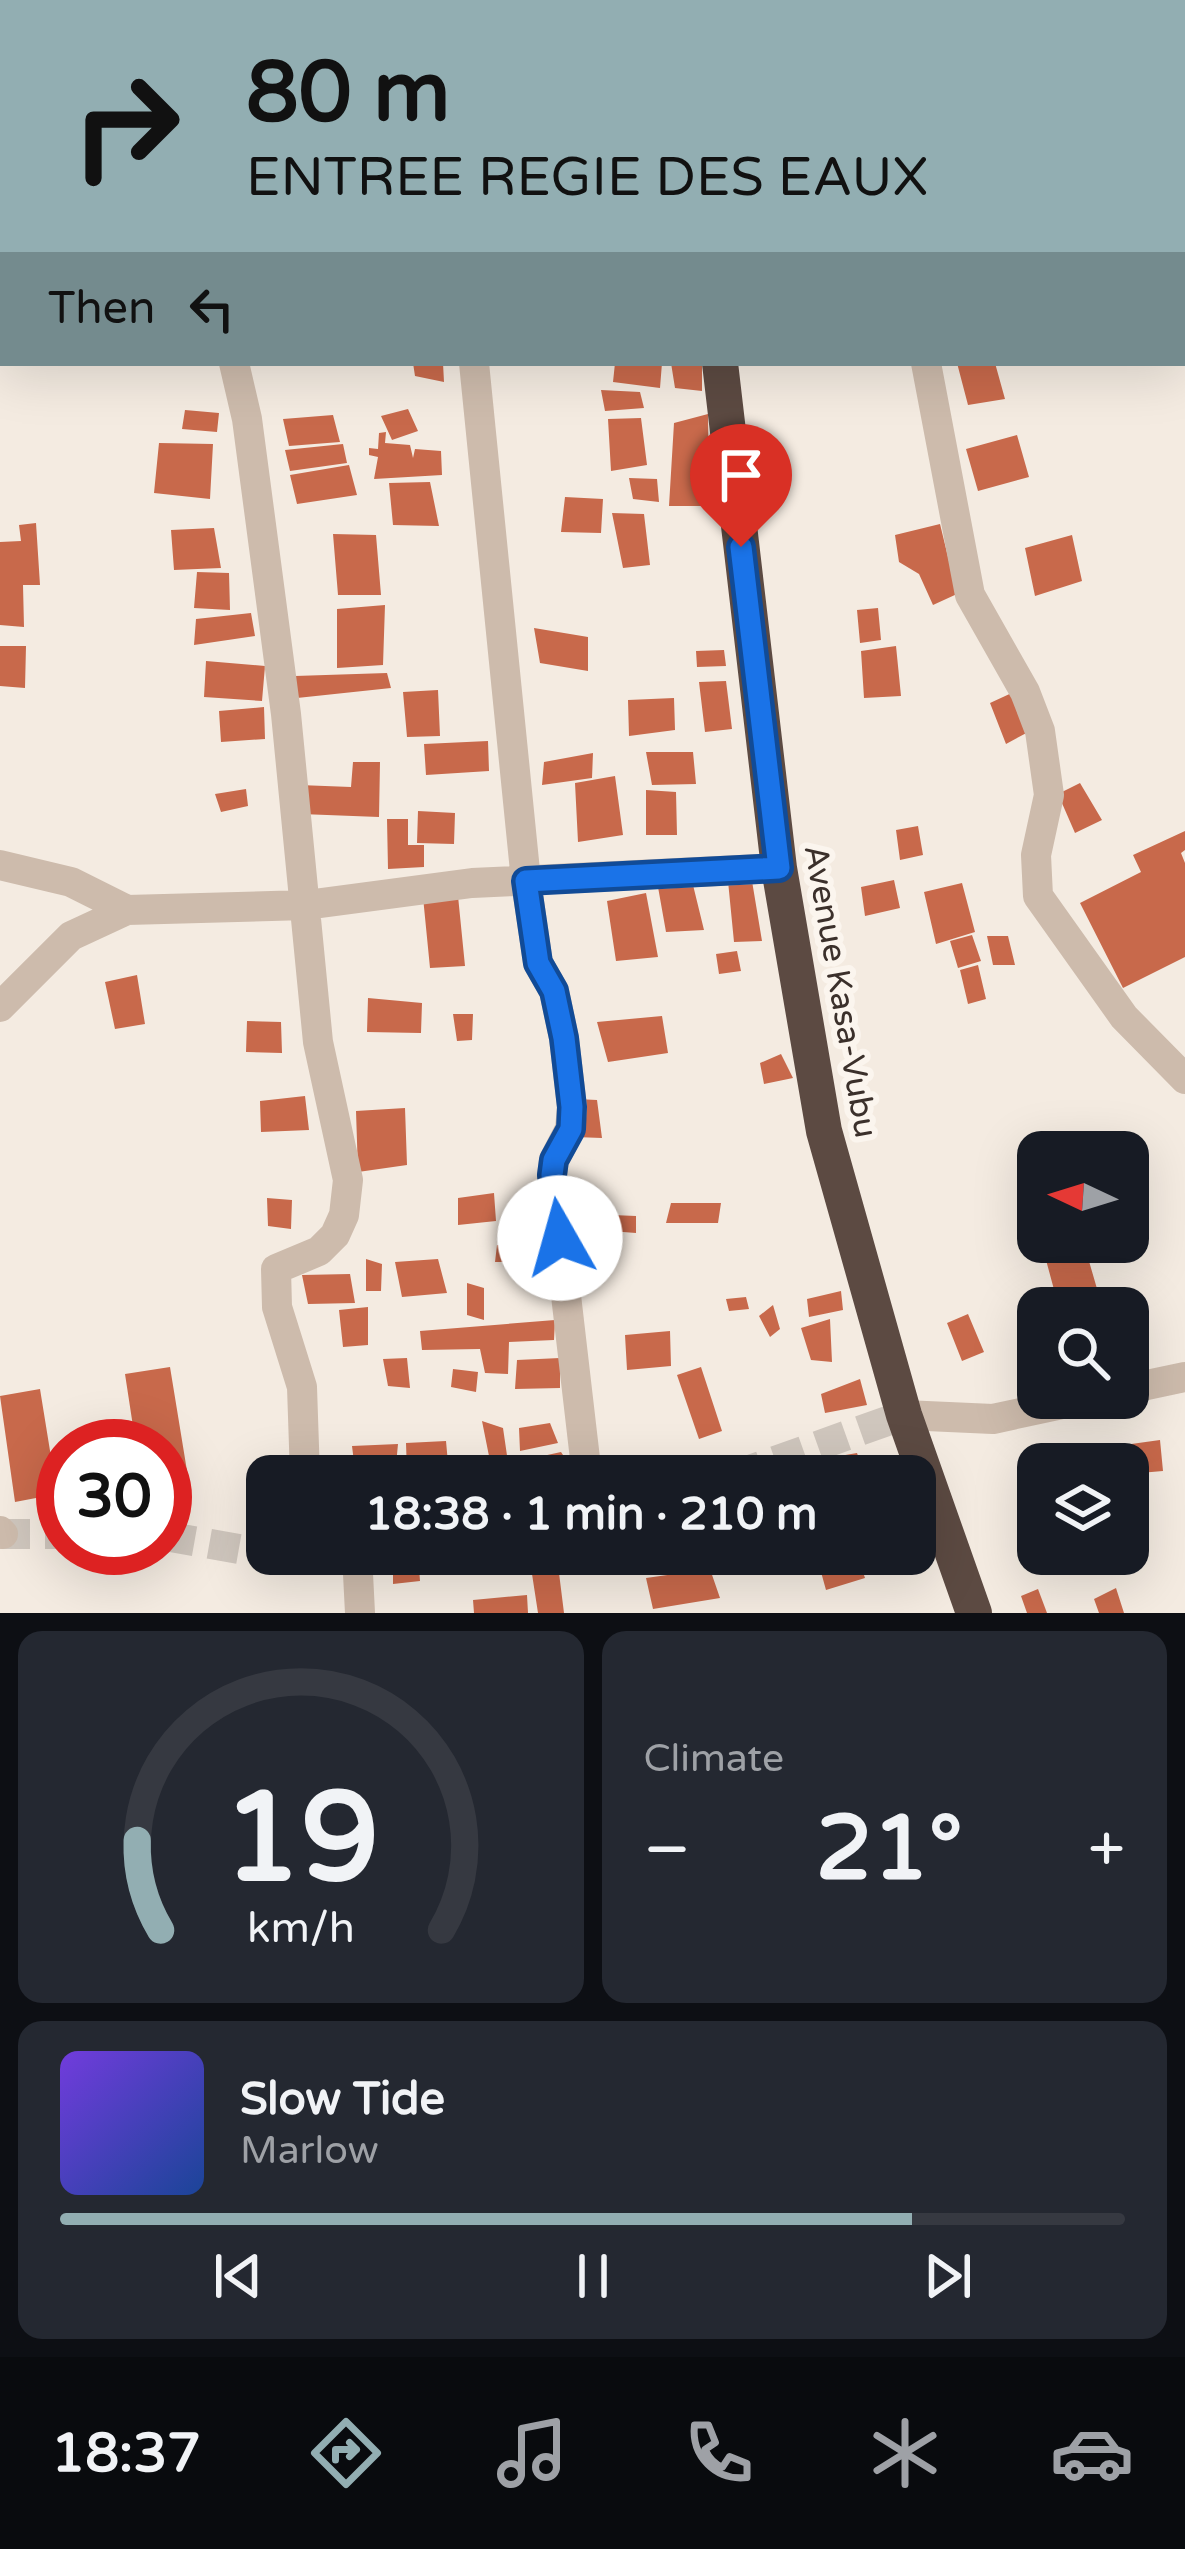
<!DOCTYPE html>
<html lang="en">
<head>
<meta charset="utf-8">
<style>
	:root { --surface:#171b24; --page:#242831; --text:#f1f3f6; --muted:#9ea1a6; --line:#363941; --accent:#92aeb2 }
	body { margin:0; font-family:"Varela Round",sans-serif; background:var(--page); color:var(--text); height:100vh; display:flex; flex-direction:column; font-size:45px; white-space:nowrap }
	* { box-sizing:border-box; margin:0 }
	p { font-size:39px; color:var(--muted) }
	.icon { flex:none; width:66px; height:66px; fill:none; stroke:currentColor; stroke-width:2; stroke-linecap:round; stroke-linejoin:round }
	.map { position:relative; height:1613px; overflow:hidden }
	.sheet { display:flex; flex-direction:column; gap:18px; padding:18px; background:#0d0f14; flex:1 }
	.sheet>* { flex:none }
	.top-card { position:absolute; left:0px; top:0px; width:1185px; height:366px; box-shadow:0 12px 48px #0002; background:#92aeb2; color:#111; overflow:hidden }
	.needle { width:78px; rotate:274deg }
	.fabs { position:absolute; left:1017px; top:1131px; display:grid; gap:24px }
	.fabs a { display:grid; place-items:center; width:132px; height:132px; border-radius:24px; background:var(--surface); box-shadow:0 12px 48px #0002; font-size:60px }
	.speed { position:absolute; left:36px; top:1419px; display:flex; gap:24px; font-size:60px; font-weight:700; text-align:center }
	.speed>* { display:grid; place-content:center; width:156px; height:156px; border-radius:50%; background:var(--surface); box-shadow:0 12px 48px #0002; line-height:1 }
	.speed .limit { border:18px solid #d22; background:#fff; color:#111 }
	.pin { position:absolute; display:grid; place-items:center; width:102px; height:102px; color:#fff; margin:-123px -51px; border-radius:50% 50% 50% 0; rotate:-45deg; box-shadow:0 0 12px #0007 }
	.pin .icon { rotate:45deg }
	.me { position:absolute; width:132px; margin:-66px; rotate:353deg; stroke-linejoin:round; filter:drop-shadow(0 0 9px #0008) }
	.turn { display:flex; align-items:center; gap:42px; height:252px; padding:0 48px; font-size:54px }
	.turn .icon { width:156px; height:156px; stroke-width:2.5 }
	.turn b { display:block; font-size:84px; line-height:102px }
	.then { display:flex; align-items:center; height:114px; padding:0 48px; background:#0003; gap:24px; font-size:45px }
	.big { font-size:90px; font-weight:700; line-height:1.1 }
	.sheet .card { flex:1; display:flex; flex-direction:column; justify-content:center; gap:18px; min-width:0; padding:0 42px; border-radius:24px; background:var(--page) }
	.sheet .dial { align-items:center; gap:0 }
	.dial svg { height:312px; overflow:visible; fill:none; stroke:var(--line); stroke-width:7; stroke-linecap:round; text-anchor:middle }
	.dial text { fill:var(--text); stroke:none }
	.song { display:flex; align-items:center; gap:36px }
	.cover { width:144px; height:144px; border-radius:18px; background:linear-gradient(135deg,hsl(260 70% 55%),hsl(220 70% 35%)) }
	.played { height:12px; border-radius:6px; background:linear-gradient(90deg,var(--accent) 80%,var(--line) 80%) }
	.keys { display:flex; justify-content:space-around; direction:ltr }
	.heat { display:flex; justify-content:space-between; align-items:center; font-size:66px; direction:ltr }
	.sheet .tiles { flex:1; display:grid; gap:18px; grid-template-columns:1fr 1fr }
	.card:last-child { grid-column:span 2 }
	.trip { position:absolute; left:246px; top:1455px; width:690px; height:120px; border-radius:24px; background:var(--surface); box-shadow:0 12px 48px #0002; font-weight:700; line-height:120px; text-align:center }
	.menu { display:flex; height:192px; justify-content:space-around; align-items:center; background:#090b0e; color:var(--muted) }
	.menu .icon { width:84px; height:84px }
	.menu .selected { color:var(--accent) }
	.menu b { font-size:54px; color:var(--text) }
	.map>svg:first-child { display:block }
	.building { fill:#c8694b }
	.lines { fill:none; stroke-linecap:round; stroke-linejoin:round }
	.minor-tunnel { stroke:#cfc6bd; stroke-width:30; stroke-dasharray:30 15; stroke-linecap:butt }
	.minor { stroke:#cdbbac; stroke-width:30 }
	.highway { stroke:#5c4a42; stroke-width:36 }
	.route-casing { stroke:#114b97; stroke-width:30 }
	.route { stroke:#1a73e8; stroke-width:21 }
	.labels { text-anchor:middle; stroke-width:12; stroke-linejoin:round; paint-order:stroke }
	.street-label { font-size:33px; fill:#3b302b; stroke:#fbf5ee }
</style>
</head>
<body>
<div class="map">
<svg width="1185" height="1613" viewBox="0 0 1185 1613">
	<rect width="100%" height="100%" fill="#f4ebe1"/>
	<path class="building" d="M 413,363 L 443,363 L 444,382 L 415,376 Z
		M 615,363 L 662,363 L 660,388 L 613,382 Z
		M 671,363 L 702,363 L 702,391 L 675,388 Z
		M 957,363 L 995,363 L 1005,399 L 968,405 Z
		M 601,390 L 640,392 L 644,408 L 605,411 Z
		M 408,409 L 418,431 L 392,440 L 381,416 Z
		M 185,410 L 219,413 L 217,432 L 182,429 Z
		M 708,414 L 709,506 L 669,506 L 674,423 Z
		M 333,415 L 340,442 L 289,446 L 283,419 Z
		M 641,418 L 647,465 L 611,471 L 608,419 Z
		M 386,432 L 385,443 L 410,445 L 413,458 L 415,449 L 441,451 L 442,475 L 374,479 L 378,457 L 369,455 L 369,448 L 378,449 L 379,433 Z
		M 1017,435 L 1029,477 L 978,491 L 966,449 Z
		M 159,443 L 213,444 L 210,499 L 154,493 Z
		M 343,444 L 347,463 L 290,471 L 285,450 Z
		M 349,465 L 357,495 L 297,504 L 290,475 Z
		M 629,478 L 657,479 L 659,502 L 633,499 Z
		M 430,482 L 439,526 L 393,525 L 389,483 Z
		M 565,497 L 603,499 L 601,533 L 561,532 Z
		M 612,513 L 644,514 L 650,565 L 623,568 Z
		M 36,523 L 40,585 L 23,585 L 24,627 L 0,625 L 0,542 L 21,541 L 19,525 Z
		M 940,524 L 957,594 L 933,605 L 919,574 L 899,562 L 895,535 Z
		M 214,528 L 221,568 L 174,570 L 171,530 Z
		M 333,534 L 376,535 L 381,595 L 338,595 Z
		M 1072,535 L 1082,581 L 1035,596 L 1025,548 Z
		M 197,572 L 229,573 L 230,610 L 194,608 Z
		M 385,605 L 383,665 L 337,668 L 337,609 Z
		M 878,608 L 881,640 L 860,643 L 857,610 Z
		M 251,613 L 255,636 L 194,645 L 196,619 Z
		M 534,628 L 588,637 L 588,671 L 540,663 Z
		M 0,646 L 26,646 L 25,688 L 0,686 Z
		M 896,646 L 901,696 L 864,698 L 861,651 Z
		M 724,650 L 726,666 L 697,667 L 696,651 Z
		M 206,661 L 265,666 L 262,701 L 204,697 Z
		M 387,673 L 391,688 L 297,698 L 295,676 Z
		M 726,681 L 732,729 L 705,732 L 699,682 Z
		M 438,690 L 440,736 L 407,737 L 403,692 Z
		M 1016,691 L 1032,730 L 1006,744 L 990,703 Z
		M 674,698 L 675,730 L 629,736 L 628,700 Z
		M 264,707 L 265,739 L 221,742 L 219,711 Z
		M 488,741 L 489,771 L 426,775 L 424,744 Z
		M 646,752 L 693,752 L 696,784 L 652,785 Z
		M 593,753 L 592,778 L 542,785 L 544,762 Z
		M 353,762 L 380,762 L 379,817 L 301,814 L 299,785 L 351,787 Z
		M 615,776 L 623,835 L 578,842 L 575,783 Z
		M 1080,783 L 1102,820 L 1075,833 L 1058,794 Z
		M 246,789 L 248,806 L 221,812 L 215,794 Z
		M 646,790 L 676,792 L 677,835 L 646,835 Z
		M 418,811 L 455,813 L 454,844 L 417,843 Z
		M 387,819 L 408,819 L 408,845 L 424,845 L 424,867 L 388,869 Z
		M 918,826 L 923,855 L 900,860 L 896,830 Z
		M 1185,831 L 1185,850 L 1181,853 L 1185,863 L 1185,957 L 1123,988 L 1080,903 L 1141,872 L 1133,855 Z
		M 750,869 L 762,941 L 734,942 L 728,881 Z
		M 894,880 L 900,908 L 865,916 L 861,887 Z
		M 962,883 L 975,932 L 936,944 L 924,892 Z
		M 693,885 L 704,930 L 666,932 L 658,887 Z
		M 646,893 L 658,957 L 616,961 L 607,901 Z
		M 458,896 L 465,966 L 430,968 L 423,897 Z
		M 972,935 L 981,961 L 958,968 L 950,941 Z
		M 987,936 L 1008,936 L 1015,965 L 993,965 Z
		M 737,951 L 741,971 L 719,974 L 716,954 Z
		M 978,965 L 986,999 L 968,1004 L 960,970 Z
		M 137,975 L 145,1024 L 115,1029 L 105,982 Z
		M 368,998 L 422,1003 L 421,1033 L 367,1032 Z
		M 453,1014 L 473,1014 L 472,1040 L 457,1041 Z
		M 662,1016 L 668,1053 L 608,1062 L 597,1022 Z
		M 247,1021 L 281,1022 L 282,1053 L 246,1052 Z
		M 781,1054 L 793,1078 L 764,1084 L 760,1063 Z
		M 305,1096 L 309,1130 L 261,1132 L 260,1101 Z
		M 576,1099 L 597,1100 L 602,1138 L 575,1137 Z
		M 405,1108 L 407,1165 L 358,1172 L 356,1111 Z
		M 494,1193 L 496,1221 L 458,1225 L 458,1198 Z
		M 267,1198 L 292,1200 L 291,1229 L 268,1226 Z
		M 671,1203 L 721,1203 L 718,1223 L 666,1223 Z
		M 612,1215 L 636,1216 L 636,1233 L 610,1231 Z
		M 1084,1244 L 1100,1299 L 1074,1308 L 1059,1308 L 1046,1260 Z
		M 497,1245 L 512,1245 L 511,1262 L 495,1262 Z
		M 366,1259 L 382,1264 L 381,1291 L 366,1291 Z
		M 438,1259 L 447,1293 L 402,1297 L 395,1262 Z
		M 350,1274 L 355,1303 L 308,1304 L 302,1275 Z
		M 467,1283 L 484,1288 L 484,1320 L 467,1315 Z
		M 841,1291 L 843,1310 L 809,1317 L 807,1299 Z
		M 746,1297 L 749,1309 L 729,1311 L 726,1299 Z
		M 773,1305 L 780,1329 L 770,1337 L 759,1316 Z
		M 368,1307 L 368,1345 L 343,1347 L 339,1310 Z
		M 968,1314 L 984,1352 L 962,1361 L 947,1323 Z
		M 830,1319 L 832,1362 L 811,1360 L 801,1328 Z
		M 555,1320 L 554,1340 L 509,1342 L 508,1374 L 485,1373 L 480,1349 L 422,1350 L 420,1331 Z
		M 670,1331 L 671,1366 L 627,1370 L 625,1335 Z
		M 407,1358 L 410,1388 L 388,1386 L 383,1359 Z
		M 560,1358 L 560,1388 L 515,1389 L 517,1360 Z
		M 170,1367 L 188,1477 L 165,1481 L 165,1446 L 136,1446 L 125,1374 Z
		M 701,1367 L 722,1431 L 699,1439 L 677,1375 Z
		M 453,1369 L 478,1372 L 476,1392 L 451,1387 Z
		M 860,1379 L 867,1405 L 825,1413 L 821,1394 Z
		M 40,1389 L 57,1494 L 15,1502 L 0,1396 Z
		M 482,1421 L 503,1428 L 510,1476 L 493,1476 Z
		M 550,1423 L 558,1443 L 520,1451 L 519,1428 Z
		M 1160,1440 L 1163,1471 L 1128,1474 L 1124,1445 Z
		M 446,1441 L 449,1474 L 407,1473 L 406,1443 Z
		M 398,1444 L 396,1465 L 354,1462 L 352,1446 Z
		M 561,1452 L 573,1470 L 533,1476 L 529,1459 Z
		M 857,1453 L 865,1476 L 801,1476 L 799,1463 Z
		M 393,1554 L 418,1554 L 420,1581 L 393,1584 Z
		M 656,1554 L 699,1554 L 700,1556 L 661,1564 Z
		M 816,1554 L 857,1554 L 865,1578 L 826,1590 Z
		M 710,1569 L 720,1598 L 653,1609 L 646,1578 Z
		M 559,1573 L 564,1613 L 538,1613 L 532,1574 Z
		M 1116,1588 L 1124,1613 L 1099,1613 L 1094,1599 Z
		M 1038,1589 L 1047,1613 L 1027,1613 L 1021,1596 Z
		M 527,1595 L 528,1613 L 474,1613 L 473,1600 Z"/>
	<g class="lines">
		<path class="minor-tunnel" d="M 733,1476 L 904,1415
			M 0,1534 L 63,1534
			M 165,1536 L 267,1554
			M 279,1555 L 333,1554"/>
		<path class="minor" d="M 191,0 L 191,3
			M 438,0 L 438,3
			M 0,308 L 3,312
			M 234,363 L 247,419 L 286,714 L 318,1042 L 348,1180 L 344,1215 L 335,1235 L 319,1251 L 276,1269 L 277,1307 L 302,1387 L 305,1476
			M 474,363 L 526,881 L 538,963 L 554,991 L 564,1038 L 572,1107 L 570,1129 L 554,1160 L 552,1175 L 587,1476
			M 926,363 L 970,595 L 1025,692 L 1040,731 L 1049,795 L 1036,855 L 1038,896 L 1124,1017 L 1185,1079
			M 0,865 L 71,882 L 127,910
			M 0,1007 L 71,936 L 127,910 L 306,905 L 472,883 L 779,868
			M 1128,1389 L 1185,1377
			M 904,1415 L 993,1419 L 1090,1398
			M 0,1531 L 3,1534
			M 357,1554 L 360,1613
			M 305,1557 L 305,1554"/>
		<path class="highway" d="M 683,0 L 683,3
			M 720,363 L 779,868 L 824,1131 L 904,1415 L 974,1613"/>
	</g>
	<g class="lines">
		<defs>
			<path id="route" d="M 560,1238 L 552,1175 L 554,1160 L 571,1129 L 572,1107 L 564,1038 L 554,991 L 538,963 L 526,881 L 779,868 L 741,547"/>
		</defs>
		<use href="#route" class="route-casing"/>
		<use href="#route" class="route"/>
	</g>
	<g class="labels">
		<g class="street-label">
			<text transform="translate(842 991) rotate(80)" y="12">Avenue Kasa-Vubu</text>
		</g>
	</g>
</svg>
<div class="fabs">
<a><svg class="needle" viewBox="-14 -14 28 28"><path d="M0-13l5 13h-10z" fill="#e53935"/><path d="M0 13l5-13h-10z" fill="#9ea1a6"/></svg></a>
<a><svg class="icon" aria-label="search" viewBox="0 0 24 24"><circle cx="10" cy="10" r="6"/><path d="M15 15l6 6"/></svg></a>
<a><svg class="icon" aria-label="layers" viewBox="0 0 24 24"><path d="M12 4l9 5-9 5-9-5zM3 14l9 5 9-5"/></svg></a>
</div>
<div class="speed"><div class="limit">30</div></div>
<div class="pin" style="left:741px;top:547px;background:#d93025"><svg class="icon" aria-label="arrive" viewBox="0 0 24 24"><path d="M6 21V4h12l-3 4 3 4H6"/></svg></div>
<svg class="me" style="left:560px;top:1238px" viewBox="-20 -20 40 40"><circle r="19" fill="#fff"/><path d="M0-13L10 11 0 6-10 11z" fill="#1a73e8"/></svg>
<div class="trip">18:38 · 1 min · 210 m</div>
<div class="top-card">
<div class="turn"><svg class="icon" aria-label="right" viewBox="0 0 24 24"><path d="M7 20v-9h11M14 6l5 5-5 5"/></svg><div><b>80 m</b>ENTREE REGIE DES EAUX</div></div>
<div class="then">Then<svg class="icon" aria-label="left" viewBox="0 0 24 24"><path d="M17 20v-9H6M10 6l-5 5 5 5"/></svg></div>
</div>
</div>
<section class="sheet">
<div class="tiles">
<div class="card dial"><svg viewBox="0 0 100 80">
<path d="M14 69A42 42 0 1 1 86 69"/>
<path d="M14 69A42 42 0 0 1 8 46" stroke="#92aeb2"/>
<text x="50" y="56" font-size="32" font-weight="700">19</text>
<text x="50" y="72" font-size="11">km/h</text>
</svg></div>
<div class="card"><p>Climate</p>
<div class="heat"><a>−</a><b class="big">21°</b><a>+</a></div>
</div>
<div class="card">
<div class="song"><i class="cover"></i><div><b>Slow Tide</b><p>Marlow</p></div></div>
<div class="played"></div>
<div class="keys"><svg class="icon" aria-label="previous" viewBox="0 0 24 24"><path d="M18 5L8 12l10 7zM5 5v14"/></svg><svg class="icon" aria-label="pause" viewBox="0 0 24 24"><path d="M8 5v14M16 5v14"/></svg><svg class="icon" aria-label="next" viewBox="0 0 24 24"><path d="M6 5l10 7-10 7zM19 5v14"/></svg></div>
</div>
</div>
</section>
<nav class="menu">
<b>18:37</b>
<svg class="icon selected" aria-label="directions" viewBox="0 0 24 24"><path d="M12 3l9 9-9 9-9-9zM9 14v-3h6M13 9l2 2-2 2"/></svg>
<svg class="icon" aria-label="music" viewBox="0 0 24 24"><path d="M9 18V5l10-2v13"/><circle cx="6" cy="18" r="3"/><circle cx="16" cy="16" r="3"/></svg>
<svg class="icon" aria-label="phone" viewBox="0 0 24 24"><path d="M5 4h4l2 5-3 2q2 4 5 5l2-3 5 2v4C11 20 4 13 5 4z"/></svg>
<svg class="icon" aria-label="climate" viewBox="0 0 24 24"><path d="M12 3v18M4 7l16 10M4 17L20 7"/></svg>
<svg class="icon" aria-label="car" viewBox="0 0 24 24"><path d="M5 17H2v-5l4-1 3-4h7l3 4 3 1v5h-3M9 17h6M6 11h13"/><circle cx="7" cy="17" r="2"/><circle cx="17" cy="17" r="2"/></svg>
</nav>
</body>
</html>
